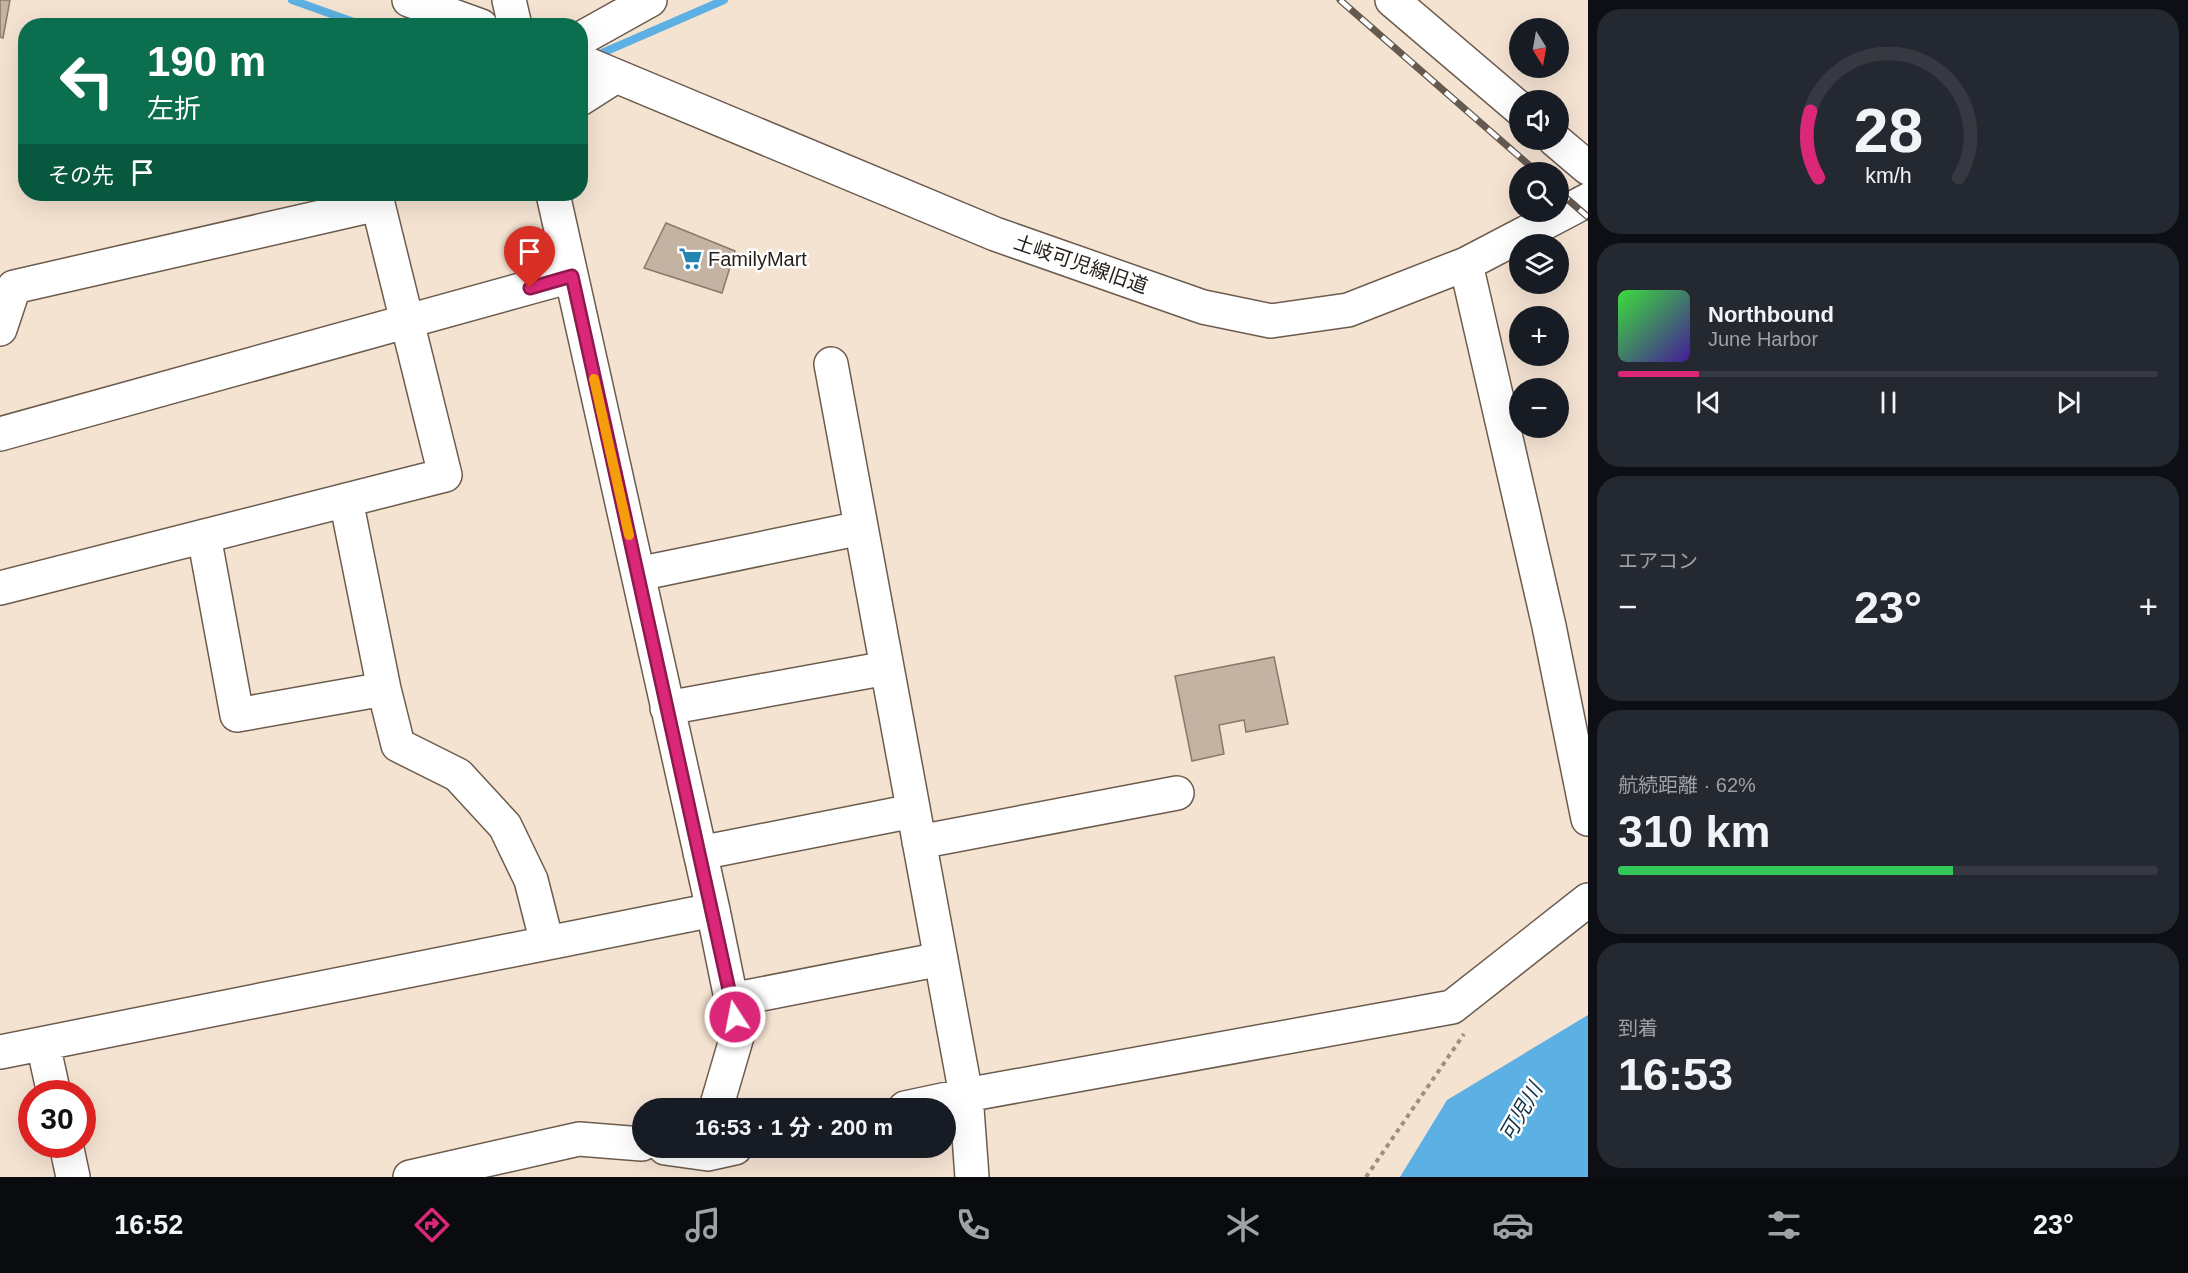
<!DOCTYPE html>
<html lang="ja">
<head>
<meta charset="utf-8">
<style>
	:root { --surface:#171b24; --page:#242831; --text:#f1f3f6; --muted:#9ea1a6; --line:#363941; --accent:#db2777 }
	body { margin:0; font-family:Helvetica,"Noto Sans JP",sans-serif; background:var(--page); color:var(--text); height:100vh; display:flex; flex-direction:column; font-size:22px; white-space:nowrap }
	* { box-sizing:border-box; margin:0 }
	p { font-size:20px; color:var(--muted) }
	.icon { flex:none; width:33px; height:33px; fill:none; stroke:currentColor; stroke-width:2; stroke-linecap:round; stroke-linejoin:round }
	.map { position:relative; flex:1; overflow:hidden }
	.sheet { display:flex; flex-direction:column; gap:9px; padding:9px; background:#0d0f14; width:600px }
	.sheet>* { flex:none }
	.hud { position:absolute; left:18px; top:18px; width:570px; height:183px; border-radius:24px; box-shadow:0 6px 24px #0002; background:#0b6e4f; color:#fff; overflow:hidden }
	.needle { width:39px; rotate:169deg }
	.buttons { position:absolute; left:1509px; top:18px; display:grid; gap:12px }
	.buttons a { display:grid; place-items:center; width:60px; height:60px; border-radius:50%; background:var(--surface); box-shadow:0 6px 24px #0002; font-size:30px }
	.speed { position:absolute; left:18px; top:1080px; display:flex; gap:12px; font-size:30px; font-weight:700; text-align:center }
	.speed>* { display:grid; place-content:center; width:78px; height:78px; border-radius:50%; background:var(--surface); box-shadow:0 6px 24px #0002; line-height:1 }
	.speed .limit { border:9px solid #d22; background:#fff; color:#111 }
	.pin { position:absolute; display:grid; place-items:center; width:51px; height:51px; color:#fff; margin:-62px -26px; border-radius:50% 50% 50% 0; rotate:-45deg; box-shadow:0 0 6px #0007 }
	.pin .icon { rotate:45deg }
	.me { position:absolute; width:66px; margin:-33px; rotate:349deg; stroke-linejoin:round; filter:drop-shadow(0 0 4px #0008) }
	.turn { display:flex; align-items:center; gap:21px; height:126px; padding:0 30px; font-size:27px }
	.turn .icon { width:78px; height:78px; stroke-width:2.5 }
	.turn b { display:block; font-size:42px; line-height:51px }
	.then { display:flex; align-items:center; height:57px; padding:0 30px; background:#0003; gap:12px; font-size:22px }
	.big { font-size:45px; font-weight:700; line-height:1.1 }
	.sheet .widget { flex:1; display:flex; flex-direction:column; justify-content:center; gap:9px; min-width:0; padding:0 21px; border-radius:24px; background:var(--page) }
	.sheet .dial { align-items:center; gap:0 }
	.dial svg { height:156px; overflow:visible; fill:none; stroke:var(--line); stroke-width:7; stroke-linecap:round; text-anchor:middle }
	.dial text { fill:var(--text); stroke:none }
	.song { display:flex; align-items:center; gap:18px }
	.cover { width:72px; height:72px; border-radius:9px; background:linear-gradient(135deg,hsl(120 70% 55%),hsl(260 70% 35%)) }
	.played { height:6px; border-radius:3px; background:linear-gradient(90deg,var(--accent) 15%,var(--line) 15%) }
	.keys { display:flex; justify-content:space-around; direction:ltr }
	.heat { display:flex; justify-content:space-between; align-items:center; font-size:33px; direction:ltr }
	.charge { height:9px; border-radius:4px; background:linear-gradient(90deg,#34c759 62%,var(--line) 0) }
	.trip { position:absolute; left:632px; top:1098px; width:324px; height:60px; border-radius:30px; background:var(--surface); box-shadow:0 6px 24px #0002; font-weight:700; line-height:60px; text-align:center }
	.tab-bar { display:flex; height:96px; justify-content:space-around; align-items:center; background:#090b0e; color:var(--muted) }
	.tab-bar .icon { width:42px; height:42px }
	.tab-bar .current { color:var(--accent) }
	.tab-bar b { font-size:27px; color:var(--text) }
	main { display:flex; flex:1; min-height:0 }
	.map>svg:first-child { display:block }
	.water { fill:#5db0e3 }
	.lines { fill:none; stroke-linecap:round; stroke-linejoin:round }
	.stream { stroke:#5db0e3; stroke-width:8 }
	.building { fill:#c4b3a2; stroke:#89796a; stroke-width:1.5 }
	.minor-casing { stroke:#6c5c4e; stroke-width:36 }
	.path { stroke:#9d8f83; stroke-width:4; stroke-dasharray:4.5 4.5; stroke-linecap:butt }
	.minor { stroke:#fff; stroke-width:33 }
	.rail-casing { stroke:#645a50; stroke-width:7 }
	.rail { stroke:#fff; stroke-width:4.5; stroke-dasharray:14; stroke-linecap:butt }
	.route-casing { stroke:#8e194d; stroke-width:15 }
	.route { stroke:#db2777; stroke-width:10 }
	.slow { stroke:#f59e0b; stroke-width:10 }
	.labels { text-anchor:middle; stroke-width:5; stroke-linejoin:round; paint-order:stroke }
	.poi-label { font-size:20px; fill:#251e18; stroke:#fff; text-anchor:start }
	.street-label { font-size:20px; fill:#251e18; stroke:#fff }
	.water-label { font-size:21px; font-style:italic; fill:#0e3248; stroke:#fff }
</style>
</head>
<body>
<main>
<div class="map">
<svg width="1588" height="1177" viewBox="0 0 1588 1177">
	<rect width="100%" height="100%" fill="#f5e3d2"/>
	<path class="water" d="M 1588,1015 L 1588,1177 L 1400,1177 L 1447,1100 Z"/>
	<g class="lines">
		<path class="stream" d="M 292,0 L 365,26
			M 595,56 L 724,0"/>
	</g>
	<path class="building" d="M 0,0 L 10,0 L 3,38 L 0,37 Z
		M 666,223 L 735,251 L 722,293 L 644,268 Z
		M 1274,657 L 1288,724 L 1246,732 L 1244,720 L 1219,725 L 1224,754 L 1192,761 L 1175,676 Z"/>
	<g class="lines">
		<defs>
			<path id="minor" d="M 409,0 L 481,26
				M 509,0 L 515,26
				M 1392,0 L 1520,109
				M 580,39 L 650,0
				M 580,61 L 995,234 L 1203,307 L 1271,321 L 1348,310 L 1466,264 L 1588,200
				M 580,99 L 616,76
				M 1555,140 L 1588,168
				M 553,194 L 713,910 L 738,1033 L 716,1108
				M 1466,264 L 1549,626 L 1588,819
				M 0,329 L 14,287 L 378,204 L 445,475 L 0,588
				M 831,364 L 966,1095 L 972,1177
				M 0,434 L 571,276
				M 346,500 L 384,689
				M 204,536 L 237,715 L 384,689 L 398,745 L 458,775 L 505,826 L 531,880 L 547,943
				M 638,574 L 861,528
				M 667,708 L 887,668
				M 919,842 L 1177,793
				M 700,853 L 913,811
				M 731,1000 L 941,959
				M 43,1044 L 54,1094
				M 0,1052 L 713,910
				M 905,1108 L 966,1095 L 1452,1007 L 1588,900
				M 66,1144 L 73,1177
				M 665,1148 L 708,1154 L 735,1148
				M 410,1177 L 579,1139 L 642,1144"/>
		</defs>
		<use href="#minor" class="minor-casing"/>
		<path class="path" d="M 1366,1177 L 1464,1034"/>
		<use href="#minor" class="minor"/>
		<defs>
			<path id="rail" d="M 1340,0 L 1537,172
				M 1558,191 L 1588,217"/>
		</defs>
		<use href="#rail" class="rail-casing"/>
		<use href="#rail" class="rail"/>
	</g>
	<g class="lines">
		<defs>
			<path id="route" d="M 530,288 L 572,276 L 735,1017"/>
		</defs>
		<use href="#route" class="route-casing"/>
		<use href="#route" class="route"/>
		<path class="slow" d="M 594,379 L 629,535"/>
	</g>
	<defs>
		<symbol id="supermarket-bare" viewBox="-9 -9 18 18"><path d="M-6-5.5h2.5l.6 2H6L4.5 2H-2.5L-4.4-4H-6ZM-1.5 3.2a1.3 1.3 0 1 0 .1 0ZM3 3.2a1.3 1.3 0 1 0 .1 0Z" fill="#2385b0" stroke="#fff" stroke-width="2.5" paint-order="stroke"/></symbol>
	</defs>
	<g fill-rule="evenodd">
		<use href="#supermarket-bare" x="674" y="242" width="33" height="33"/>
	</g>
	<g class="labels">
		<g class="poi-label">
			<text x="708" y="266">FamilyMart</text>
		</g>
		<g class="street-label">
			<text transform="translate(1081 264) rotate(19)" y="7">土岐可児線旧道</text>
		</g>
		<g class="water-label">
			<text transform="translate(1521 1112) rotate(-60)" y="7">可児川</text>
		</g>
	</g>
</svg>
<div class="buttons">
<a><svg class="needle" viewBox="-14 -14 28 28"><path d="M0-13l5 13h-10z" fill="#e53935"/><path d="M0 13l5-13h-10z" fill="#9ea1a6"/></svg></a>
<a><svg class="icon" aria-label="sound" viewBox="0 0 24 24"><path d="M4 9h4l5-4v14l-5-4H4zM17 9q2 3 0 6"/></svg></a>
<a><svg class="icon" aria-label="search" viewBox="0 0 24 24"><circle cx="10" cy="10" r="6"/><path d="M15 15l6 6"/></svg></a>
<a><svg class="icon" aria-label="layers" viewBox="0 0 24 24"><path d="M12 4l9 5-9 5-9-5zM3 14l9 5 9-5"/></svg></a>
<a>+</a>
<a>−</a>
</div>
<div class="speed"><div class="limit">30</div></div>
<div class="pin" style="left:530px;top:288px;background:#d93025"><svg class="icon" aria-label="arrive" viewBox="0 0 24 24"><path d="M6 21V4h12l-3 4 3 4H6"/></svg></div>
<svg class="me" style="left:735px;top:1017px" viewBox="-20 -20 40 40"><circle r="17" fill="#db2777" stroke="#fff" stroke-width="3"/><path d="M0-11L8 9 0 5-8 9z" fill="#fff"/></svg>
<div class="trip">16:53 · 1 分 · 200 m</div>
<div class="hud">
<div class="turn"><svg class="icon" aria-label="left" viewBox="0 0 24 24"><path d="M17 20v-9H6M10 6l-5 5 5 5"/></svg><div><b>190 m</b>左折</div></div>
<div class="then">その先<svg class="icon" aria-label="arrive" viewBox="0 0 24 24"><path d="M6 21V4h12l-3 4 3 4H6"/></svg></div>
</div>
</div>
<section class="sheet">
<div class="widget dial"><svg viewBox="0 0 100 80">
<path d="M14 69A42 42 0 1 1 86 69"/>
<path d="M14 69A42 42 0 0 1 10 35" stroke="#db2777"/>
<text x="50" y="56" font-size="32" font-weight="700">28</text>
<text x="50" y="72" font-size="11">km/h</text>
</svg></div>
<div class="widget">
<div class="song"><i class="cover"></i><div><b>Northbound</b><p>June Harbor</p></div></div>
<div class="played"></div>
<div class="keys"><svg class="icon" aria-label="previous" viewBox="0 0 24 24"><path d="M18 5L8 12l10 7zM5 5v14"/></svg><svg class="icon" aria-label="pause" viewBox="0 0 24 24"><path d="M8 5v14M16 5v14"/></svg><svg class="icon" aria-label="next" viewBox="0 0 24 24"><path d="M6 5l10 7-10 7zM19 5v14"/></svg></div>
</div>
<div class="widget"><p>エアコン</p>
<div class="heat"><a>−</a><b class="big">23°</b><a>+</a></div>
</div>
<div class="widget"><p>航続距離 · 62%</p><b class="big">310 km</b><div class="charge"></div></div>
<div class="widget"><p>到着</p><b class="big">16:53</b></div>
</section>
</main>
<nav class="tab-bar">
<b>16:52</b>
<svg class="icon current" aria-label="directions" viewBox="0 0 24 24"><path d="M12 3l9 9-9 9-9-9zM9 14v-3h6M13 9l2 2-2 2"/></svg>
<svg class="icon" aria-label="music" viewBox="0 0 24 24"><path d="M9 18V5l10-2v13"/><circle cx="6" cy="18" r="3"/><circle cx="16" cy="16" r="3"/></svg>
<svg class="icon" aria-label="phone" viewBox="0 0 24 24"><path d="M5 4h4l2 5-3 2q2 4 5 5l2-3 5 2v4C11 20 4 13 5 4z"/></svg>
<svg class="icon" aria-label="climate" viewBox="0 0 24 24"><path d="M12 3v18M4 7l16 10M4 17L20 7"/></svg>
<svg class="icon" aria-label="car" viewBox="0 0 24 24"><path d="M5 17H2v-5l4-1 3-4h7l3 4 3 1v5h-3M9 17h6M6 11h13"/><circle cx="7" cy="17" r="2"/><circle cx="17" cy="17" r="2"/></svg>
<svg class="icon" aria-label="filters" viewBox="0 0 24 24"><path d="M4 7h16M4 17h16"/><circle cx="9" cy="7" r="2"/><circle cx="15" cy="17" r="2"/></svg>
<b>23°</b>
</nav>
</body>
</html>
